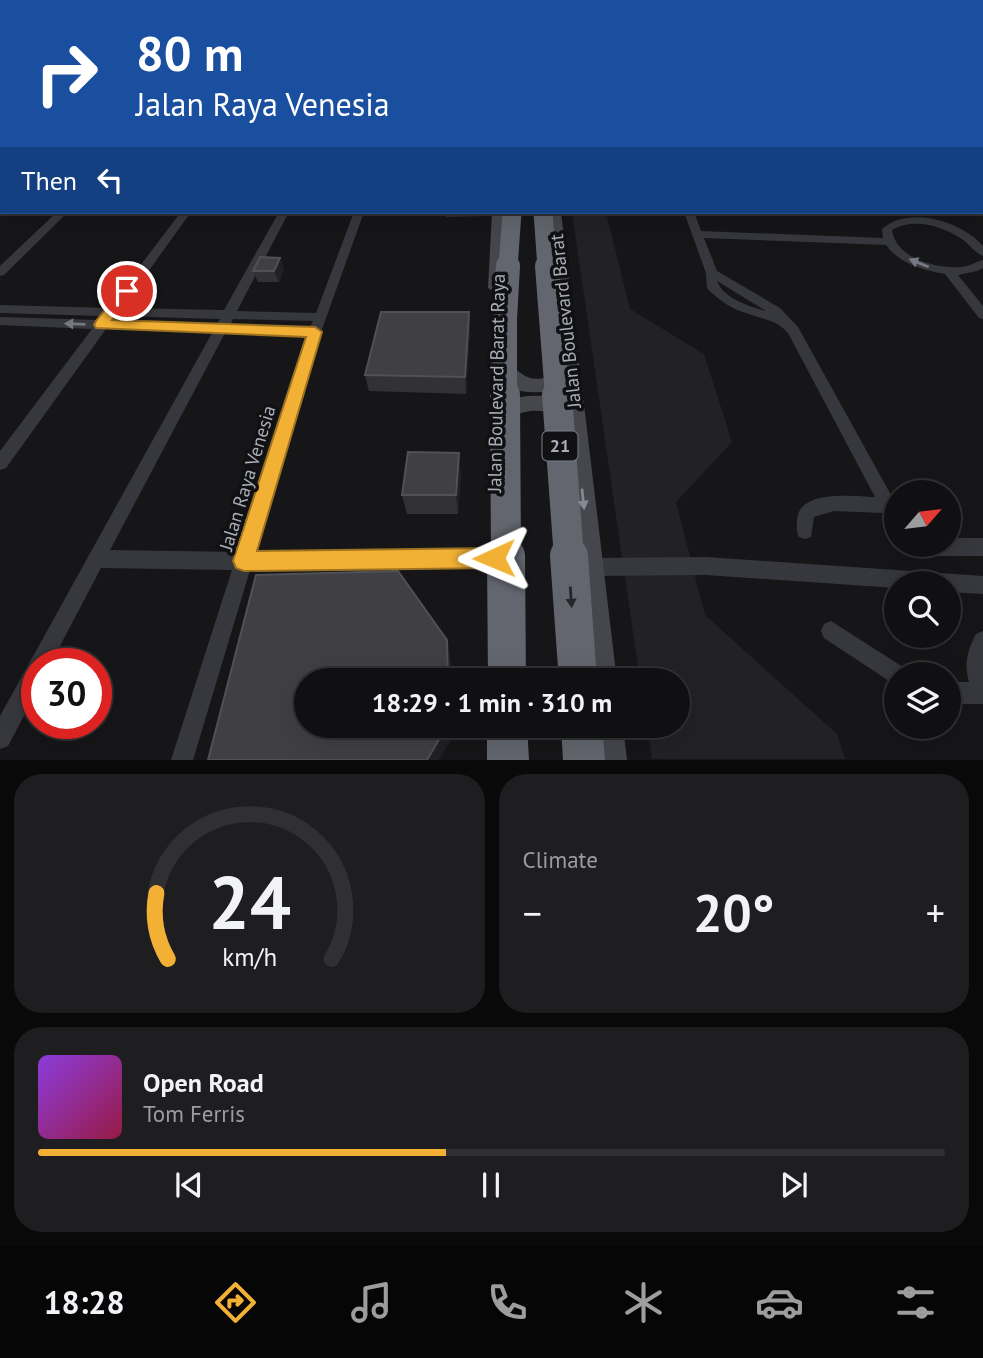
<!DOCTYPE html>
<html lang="en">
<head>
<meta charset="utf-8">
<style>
	:root { --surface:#101012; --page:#1e1e20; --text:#f1f3f6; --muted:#9c9d9f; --line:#303032; --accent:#f2b134 }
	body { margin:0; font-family:"PT Sans",sans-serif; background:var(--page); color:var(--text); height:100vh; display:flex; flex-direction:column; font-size:26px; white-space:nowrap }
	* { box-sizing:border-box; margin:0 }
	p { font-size:23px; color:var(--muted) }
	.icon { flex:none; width:38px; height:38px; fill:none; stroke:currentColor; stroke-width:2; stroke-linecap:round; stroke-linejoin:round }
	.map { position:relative; height:760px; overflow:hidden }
	.panel { display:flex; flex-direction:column; gap:14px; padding:14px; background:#09090a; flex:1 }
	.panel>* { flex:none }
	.top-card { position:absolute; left:0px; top:0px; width:984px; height:214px; box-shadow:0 7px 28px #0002,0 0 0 2px var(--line); background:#1a4fa0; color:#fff; overflow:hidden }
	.needle { width:46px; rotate:62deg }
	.tools { position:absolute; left:884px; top:480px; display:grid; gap:14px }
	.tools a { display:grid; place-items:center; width:77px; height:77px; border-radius:50%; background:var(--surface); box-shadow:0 7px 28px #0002,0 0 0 2px var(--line); font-size:35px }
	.speed { position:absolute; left:21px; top:648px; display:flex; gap:14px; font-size:35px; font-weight:700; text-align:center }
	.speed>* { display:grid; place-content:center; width:91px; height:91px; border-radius:50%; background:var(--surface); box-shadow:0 7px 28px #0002,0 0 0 2px var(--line); line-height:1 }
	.speed .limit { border:10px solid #d22; background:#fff; color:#111 }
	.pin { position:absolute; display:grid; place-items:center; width:60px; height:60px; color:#fff; margin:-30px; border:4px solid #fff; border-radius:50%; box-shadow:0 2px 7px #0007 }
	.me { position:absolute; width:77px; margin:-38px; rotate:269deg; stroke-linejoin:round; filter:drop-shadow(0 0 5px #0008) }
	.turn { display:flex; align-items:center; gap:24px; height:147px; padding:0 21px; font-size:32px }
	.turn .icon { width:91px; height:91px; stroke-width:2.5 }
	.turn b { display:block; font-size:49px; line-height:60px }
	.then { display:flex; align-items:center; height:66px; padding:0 21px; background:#0003; gap:14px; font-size:26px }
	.big { font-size:52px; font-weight:700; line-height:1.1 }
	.panel .widget { flex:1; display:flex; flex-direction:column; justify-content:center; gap:10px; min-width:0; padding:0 24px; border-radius:28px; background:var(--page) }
	.panel .dial { align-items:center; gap:0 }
	.dial svg { height:182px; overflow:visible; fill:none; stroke:var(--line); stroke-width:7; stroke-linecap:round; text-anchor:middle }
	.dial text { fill:var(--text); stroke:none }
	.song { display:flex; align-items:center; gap:21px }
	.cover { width:84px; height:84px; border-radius:10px; background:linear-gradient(135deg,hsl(270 70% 55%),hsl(340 70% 35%)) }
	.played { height:7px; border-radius:4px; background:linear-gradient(90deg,var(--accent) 45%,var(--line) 45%) }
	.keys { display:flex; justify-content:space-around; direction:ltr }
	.heat { display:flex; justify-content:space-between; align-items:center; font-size:38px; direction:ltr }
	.panel .tiles { flex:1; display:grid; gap:14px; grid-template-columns:1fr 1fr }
	.widget:last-child { grid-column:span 2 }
	.trip { position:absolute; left:294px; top:668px; width:396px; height:70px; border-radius:35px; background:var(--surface); box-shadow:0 7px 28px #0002,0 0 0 2px var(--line); font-weight:700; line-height:70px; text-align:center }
	.tab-bar { display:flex; height:112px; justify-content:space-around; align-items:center; background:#060607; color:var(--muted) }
	.tab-bar .icon { width:49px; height:49px }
	.tab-bar .on { color:var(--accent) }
	.tab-bar b { font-size:32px; color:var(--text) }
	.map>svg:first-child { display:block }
	.built { fill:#222225 }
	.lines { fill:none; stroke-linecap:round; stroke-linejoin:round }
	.street { fill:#37383d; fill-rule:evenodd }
	.secondary { fill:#45474d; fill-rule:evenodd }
	.highway { fill:#63666e; fill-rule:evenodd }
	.highway-bridge-far3 { stroke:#63666e; stroke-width:19 }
	.highway-bridge-far2 { stroke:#63666e; stroke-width:24 }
	.highway-bridge-far1 { stroke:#63666e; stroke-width:30 }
	.highway-bridge { stroke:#63666e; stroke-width:38 }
	.wall { fill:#323236 }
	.shaded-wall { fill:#212124 }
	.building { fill:#3f3f44; stroke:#4f5156; stroke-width:2 }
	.oneway { fill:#757881 }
	.oneway2 { fill:#858993 }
	.oneway3 { fill:#26262a }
	.route { fill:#f2b134; stroke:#9d7322; stroke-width:2 }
	.labels { text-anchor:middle; stroke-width:7; stroke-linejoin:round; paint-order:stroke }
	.shield { fill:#111113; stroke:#7b7e86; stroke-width:2 }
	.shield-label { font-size:18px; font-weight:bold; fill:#a8adb8 }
	.street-label { font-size:19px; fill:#a8adb8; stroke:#111113 }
</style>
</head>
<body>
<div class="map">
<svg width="983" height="760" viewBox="0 0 983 760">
	<rect width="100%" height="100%" fill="#161618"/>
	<path class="built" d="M 572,212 L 606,212 L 630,309 L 704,354 L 732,442 L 676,502 L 705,615 L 837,734 L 845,759 L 652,759 L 647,726 L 677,726 L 677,681 L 640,681 Z"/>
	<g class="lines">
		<path class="street" d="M 0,83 L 2,83 L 2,85 L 0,85 Z
			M 982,102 L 983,102 L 983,106 L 982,106 Z
			M 0,107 L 2,107 L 2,111 L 0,111 Z
			M 0,137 L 2,137 L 2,143 L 0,143 Z
			M 982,145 L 983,146 L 983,152 L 982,151 Z
			M 57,212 L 68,212 L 4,275 L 0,276 L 0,266 Z
			M 181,212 L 191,212 L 122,308 L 224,310 L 279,212 L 289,212 L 237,311 L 316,313 L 354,212 L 364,212 L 321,332 L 255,552 L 494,549 L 500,552 L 503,558 L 500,564 L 494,567 L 250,570 L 193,760 L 171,760 L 232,570 L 101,568 L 51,663 L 37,663 L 37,691 L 8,746 L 0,749 L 0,716 L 212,333 L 106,329 L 6,468 L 0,470 L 0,451 L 92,329 L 0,325 L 0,317 L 99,320 L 102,316 L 0,313 L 0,305 L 108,308 ZM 116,316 L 220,319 L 217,324 L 112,321 ZM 233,319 L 313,321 L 310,327 L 230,325 ZM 225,333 L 307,336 L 238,552 L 110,550 Z
			M 684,212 L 694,212 L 701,231 L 883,238 L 882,229 C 908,205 962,221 983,246 L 983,256 C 975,253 969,244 962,239 C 942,226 914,217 892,230 C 896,259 937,269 962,267 C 970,266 976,262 983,260 L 983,268 L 977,271 L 958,275 L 983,306 L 983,319 L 979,318 L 945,274 C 923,270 900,264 886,245 L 704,238 L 717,271 L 780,308 L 798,327 L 896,504 L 896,529 L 890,527 L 883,513 L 834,511 L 814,517 L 811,537 L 805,539 L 799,537 C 796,531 797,527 797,520 C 799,489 852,496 875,497 L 788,333 C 777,320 765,320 749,314 C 732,309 719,301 707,288 L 706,273 ZM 717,281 L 766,311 C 750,307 723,298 717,281 Z
			M 948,538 L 983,538 L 983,556 L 928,556 L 916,550 L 913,544 L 948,544 Z
			M 706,557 L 983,576 L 983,594 L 948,592 L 948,583 L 896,583 L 896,588 L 706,575 L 590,576 L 584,573 L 581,567 L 584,561 L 590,558 Z
			M 831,621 L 903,667 L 906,674 L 896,674 L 896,684 L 889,681 L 824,638 L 821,631 L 824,624 Z
			M 983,631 L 983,704 L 948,704 L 948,682 L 969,682 C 964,664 967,651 976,634 Z"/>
		<path class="secondary" d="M 492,212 L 506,212 L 504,288 L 496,293 L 488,288 Z
			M 547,212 L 561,212 L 617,681 L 589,681 L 565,418 C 553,414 544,410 531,411 C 517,412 504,422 491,418 L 488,412 L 491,406 C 516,396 537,392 564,400 L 563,388 C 537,396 503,395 488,368 L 490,363 L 497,361 C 528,370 522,389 561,372 Z
			M 593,726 L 623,726 L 627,760 L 596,760 Z"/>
		<path class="highway" d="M 487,726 L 527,726 L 529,760 L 487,760 Z
			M 561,726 L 602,726 L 605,760 L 563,760 Z"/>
		<path class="highway-bridge-far3" d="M 543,212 L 547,268
			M 508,268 L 512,212"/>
		<path class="highway-bridge-far2" d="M 547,266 L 557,396
			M 505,396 L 505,319 L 508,266"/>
		<path class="highway-bridge-far1" d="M 505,395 L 506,558
			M 557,395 L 569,558"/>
		<path class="highway-bridge" d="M 506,556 L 507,681
			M 569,556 L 578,681"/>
	</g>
	<path class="wall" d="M 446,212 L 486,212 L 486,216 L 446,217 Z
		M 284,269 L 279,282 L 258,282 L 253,271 Z
		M 469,312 L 470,329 L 466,394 L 369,391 L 365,375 Z
		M 461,473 L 458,514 L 407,514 L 402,495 Z"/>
	<path class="shaded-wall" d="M 280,258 L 284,269 L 279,282 L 274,271 Z
		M 469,312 L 470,329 L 466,394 L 465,377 Z
		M 459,453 L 461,473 L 458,514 L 456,495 Z
		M 447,640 L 451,659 L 452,681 L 448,681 Z
		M 447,726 L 453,726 L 453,736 L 439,760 L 427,760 Z"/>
	<path class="building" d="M 260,257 L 280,258 L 274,271 L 253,271 Z
		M 381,312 L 469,312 L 465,377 L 365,375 Z
		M 408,452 L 459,453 L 456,495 L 402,495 Z
		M 398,571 L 447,640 L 448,681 L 306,681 L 306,726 L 447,726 L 427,760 L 208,760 L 256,575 Z"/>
	<defs><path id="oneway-solid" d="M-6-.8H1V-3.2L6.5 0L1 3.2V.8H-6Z" transform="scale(1.75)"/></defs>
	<g class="oneway">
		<use href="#oneway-solid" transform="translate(919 263) rotate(-158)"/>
		<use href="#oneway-solid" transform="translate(75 324) rotate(-178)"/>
	</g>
	<use class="oneway2" href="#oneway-solid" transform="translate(583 499) rotate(84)"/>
	<use class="oneway3" href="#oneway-solid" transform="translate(571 597) rotate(86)"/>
	<linearGradient id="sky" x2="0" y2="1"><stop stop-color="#0c0c0d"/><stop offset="0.44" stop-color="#363c48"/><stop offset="1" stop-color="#363c48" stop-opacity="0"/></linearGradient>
	<rect width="983" height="189" fill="url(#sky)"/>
	<path class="route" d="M 127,286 L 134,291 L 112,320 L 315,327 L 322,332 L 257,551 L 494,548 L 501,551 L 504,558 L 501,565 L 494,568 L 244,571 L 236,568 L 233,561 L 306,337 L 96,328 L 94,325 L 96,321 L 122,288 Z"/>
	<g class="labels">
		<rect class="shield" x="542.5" y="431.5" width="35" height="29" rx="5"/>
		<g class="shield-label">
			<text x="560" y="452">21</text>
		</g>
		<g class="street-label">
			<text transform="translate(565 321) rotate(-96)" y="7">Jalan Boulevard Barat</text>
			<text transform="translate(496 383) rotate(-89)" y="7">Jalan Boulevard Barat Raya</text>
			<text transform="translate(247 478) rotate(-73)" y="7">Jalan Raya Venesia</text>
		</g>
	</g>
</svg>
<div class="tools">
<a><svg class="needle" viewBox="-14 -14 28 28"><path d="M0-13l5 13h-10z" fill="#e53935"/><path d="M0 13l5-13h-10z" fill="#9c9d9f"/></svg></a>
<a><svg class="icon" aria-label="search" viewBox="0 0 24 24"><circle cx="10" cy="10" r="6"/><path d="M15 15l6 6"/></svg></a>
<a><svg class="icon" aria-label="layers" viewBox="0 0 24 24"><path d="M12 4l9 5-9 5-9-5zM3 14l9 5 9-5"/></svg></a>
</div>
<div class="speed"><div class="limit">30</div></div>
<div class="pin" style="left:127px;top:291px;background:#d93025"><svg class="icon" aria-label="arrive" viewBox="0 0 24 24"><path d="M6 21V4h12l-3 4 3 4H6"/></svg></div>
<svg class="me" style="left:494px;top:558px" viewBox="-20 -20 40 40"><path d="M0-17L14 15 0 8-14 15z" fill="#f2b134" stroke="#fff" stroke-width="4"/></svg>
<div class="trip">18:29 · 1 min · 310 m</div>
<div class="top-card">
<div class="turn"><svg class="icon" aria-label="right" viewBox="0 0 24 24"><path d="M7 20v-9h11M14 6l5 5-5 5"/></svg><div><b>80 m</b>Jalan Raya Venesia</div></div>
<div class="then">Then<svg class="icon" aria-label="left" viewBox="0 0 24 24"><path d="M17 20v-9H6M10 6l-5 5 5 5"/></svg></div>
</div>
</div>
<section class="panel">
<div class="tiles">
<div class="widget dial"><svg viewBox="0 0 100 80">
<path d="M14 69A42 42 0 1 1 86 69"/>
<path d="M14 69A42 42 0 0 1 9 40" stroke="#f2b134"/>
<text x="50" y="56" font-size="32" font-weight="700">24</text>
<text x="50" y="72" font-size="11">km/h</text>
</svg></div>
<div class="widget"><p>Climate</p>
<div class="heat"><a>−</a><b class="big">20°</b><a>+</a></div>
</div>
<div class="widget">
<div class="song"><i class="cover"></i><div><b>Open Road</b><p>Tom Ferris</p></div></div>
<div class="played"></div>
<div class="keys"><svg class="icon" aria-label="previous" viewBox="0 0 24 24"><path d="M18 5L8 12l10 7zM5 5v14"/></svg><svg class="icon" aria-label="pause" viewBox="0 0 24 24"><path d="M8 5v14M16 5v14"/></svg><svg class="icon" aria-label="next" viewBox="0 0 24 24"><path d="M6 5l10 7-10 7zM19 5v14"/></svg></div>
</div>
</div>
</section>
<nav class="tab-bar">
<b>18:28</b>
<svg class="icon on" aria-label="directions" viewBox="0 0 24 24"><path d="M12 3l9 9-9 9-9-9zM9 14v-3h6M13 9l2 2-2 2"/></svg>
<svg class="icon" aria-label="music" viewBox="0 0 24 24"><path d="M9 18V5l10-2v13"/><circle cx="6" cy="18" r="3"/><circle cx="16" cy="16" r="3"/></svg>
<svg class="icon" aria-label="phone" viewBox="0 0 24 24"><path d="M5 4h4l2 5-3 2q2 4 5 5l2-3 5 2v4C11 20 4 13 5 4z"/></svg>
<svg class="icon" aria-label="climate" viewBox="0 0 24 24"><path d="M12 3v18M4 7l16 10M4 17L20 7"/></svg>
<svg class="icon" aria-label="car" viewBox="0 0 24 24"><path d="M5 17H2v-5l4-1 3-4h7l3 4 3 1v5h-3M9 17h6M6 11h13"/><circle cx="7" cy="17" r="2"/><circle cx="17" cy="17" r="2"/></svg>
<svg class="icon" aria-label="filters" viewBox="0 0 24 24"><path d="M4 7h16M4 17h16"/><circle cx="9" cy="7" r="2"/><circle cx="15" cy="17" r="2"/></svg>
</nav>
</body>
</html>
